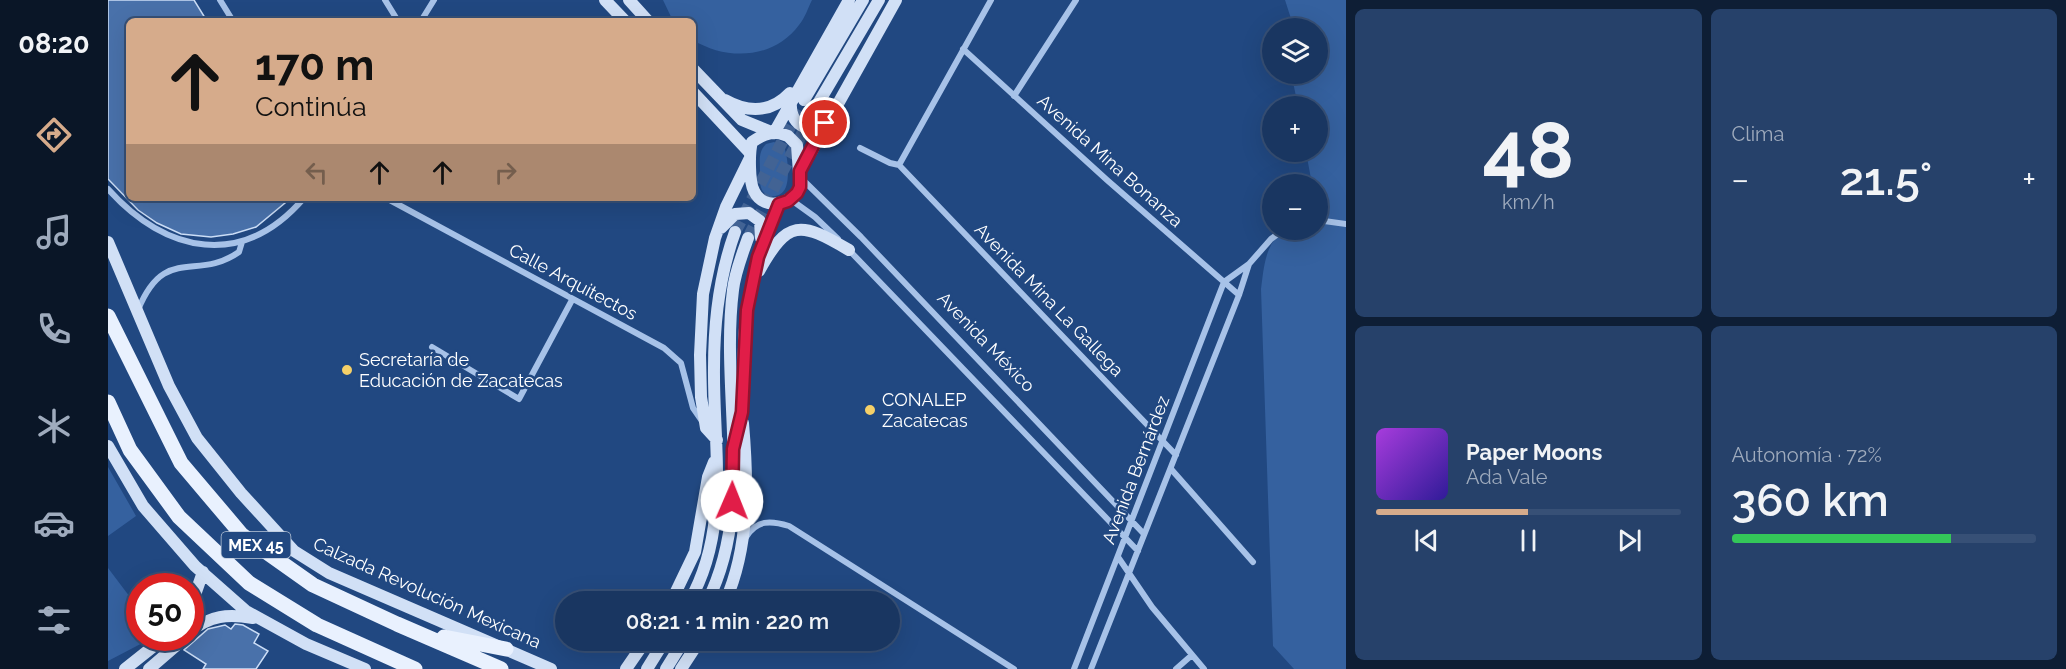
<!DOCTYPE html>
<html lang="es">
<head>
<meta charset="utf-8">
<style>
	:root { --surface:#193661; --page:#26416a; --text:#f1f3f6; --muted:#9fabbd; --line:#375076; --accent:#d6ab8b }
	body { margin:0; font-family:Raleway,sans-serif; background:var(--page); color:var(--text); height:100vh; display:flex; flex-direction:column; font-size:22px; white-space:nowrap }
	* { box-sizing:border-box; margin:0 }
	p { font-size:20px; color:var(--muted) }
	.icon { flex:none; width:33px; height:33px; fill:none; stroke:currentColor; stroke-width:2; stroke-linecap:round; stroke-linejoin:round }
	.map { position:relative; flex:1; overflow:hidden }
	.details { display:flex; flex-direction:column; gap:9px; padding:9px; background:#0e1e35; width:720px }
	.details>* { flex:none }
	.banner { position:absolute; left:18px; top:18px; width:570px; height:183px; border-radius:9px; box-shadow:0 6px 24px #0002,0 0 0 2px var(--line); background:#d6ab8b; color:#111; overflow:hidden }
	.fabs { position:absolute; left:1154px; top:18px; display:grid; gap:12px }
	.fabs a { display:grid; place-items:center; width:66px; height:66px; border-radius:50%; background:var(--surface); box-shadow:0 6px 24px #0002,0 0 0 2px var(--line); font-size:30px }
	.speed { position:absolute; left:18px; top:573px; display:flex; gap:12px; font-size:30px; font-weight:700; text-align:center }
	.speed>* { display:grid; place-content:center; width:78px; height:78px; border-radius:50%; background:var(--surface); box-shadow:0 6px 24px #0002,0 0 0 2px var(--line); line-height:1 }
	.speed .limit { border:9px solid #d22; background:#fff; color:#111 }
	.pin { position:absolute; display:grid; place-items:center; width:51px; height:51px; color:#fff; margin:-26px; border:3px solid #fff; border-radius:50%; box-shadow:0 2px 6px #0007 }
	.me { position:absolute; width:66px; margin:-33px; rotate:1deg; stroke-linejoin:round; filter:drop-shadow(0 0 4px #0008) }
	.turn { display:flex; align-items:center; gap:21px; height:126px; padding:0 30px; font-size:27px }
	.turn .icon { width:78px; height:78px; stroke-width:2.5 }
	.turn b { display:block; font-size:42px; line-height:51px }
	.lanes { display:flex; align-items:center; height:57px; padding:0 30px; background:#0003; justify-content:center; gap:30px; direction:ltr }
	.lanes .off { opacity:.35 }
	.big { font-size:45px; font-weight:600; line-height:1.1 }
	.details .tile { flex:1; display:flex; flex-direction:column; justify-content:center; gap:9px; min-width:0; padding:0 21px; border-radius:9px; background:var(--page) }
	.details .dial { align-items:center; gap:0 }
	.dial b { font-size:78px; line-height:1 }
	.song { display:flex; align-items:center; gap:18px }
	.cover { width:72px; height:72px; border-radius:9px; background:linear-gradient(135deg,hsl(280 70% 55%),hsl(250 70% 35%)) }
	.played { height:6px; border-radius:3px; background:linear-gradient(90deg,var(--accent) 50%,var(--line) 50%) }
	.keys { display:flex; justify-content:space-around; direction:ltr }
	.heat { display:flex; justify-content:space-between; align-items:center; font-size:33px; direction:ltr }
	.charge { height:9px; border-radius:4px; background:linear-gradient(90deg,#34c759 72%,var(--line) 0) }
	.details .tiles { flex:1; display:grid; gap:9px; grid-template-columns:repeat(2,1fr) }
	.trip { position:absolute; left:447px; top:591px; width:345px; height:60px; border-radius:30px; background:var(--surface); box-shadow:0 6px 24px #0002,0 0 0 2px var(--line); font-weight:600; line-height:60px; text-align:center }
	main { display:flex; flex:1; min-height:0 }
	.tabs { display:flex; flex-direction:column; width:108px; justify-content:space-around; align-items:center; background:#0a1627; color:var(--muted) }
	.tabs .icon { width:42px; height:42px }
	.tabs .active { color:var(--accent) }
	.tabs b { font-size:27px; color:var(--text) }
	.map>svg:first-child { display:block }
	.green { fill:#35619f }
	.building { fill:#4971aa; stroke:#cbddf6; stroke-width:1.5 }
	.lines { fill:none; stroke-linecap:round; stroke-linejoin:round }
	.secondary-tunnel { stroke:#426394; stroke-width:12; stroke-dasharray:12 6; stroke-linecap:butt }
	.street { stroke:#a7c2e8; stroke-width:6 }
	.secondary { stroke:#d1e0f6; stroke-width:12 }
	.primary { stroke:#e9f1fe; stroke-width:15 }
	.route-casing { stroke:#92132f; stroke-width:15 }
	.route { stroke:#e11d48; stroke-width:10 }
	.poi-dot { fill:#f5d068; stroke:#214881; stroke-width:2 }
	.labels { text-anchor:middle; stroke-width:5; stroke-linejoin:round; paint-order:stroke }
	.shield { fill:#214881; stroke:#bcc8d9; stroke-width:1.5 }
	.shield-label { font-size:16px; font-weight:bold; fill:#fff }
	.street-label { font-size:18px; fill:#fff; stroke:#214881 }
	.poi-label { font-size:18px; fill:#fff; stroke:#214881; text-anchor:start }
</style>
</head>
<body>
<main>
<nav class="tabs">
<b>08:20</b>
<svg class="icon active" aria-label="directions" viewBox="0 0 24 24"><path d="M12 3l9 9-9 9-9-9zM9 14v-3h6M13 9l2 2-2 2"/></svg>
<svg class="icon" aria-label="music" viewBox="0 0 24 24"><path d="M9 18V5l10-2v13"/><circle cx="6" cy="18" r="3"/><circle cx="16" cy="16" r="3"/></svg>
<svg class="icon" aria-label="phone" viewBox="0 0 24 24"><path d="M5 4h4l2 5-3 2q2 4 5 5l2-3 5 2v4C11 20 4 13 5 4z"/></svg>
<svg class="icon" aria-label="climate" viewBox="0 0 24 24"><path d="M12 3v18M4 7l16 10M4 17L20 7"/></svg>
<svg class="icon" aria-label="car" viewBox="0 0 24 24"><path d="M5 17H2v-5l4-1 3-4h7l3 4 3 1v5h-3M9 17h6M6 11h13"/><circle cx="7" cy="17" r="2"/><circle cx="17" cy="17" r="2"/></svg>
<svg class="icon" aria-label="filters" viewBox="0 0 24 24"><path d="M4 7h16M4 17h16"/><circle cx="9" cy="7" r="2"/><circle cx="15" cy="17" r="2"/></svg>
</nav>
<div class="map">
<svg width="1238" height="669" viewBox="0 0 1238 669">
	<rect width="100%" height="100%" fill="#214881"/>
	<path class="green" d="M 555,0 L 704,0 C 700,8 697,18 691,25 C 666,59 619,61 585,40 L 585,21 L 565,21 Z
		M 1177,0 L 1238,0 L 1238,669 L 1186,669 L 1165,646 L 1153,289 C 1156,268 1157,233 1185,230 C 1192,228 1201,230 1209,230 L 1209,224 L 1212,224 L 1209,184 L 1204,184 L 1198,152 L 1209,152 L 1209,106 L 1190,106 L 1185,82 L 1188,74 L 1209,74 L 1209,28 L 1186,28 Z
		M 666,142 L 676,147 C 680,156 682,180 677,189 C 672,198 659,199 654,190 C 651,184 652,177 652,171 C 652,161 650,152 658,144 Z
		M 0,467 L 28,516 L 0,536 Z
		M 0,568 L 31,609 L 32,638 L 44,638 L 0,661 Z"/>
	<path class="building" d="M 0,0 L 86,0 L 99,21 L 21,21 L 21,198 L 183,198 L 148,227 L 125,234 L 103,237 L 73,234 L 49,223 L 30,210 L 0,179 Z
		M 127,624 L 135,625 L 151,634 L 146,643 L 160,651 L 148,669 L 95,669 L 98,664 L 76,650 L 100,629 L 117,625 L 123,629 Z"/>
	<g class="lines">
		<path class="secondary-tunnel" d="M 627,232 L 696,100
			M 640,238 L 708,107"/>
		<path class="street" d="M 112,0 L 125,21
			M 277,0 L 290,21
			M 313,21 L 326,0
			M 855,49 L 999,180 L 1131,295
			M 906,96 L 968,0
			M 752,148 L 782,163 L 791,165
			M 791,165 L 1068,455
			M 791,165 L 883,0
			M 693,178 L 753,237 L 1036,534
			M 0,189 C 58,254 135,269 196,198
			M 278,198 L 556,348 L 573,363 L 585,408 L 594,421
			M 682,199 L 707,217 L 730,239
			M 1209,220 L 1238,224
			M 739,248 L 1030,551
			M 30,310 C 57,244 88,282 131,252 L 134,242
			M 324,347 L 411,399 L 464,300
			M 1063,469 L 1145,562
			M 638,537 C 649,520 662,520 681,526 L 906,669
			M 1010,557 L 1044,607 L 1096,669
			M 966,669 L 1116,282 L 1141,264 L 1163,239 L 1175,230
			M 983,669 L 1131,295 L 1141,264
			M 1068,669 L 1084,655"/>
		<path class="secondary" d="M 497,0 L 517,21
			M 521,0 L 540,21
			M 585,69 L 634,120 L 666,133 L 741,0
			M 585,92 L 642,153
			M 617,100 C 640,113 663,113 682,93
			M 696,100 L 755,0
			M 683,102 C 681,123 700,136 717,123
			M 708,107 L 771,0
			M 671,133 L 680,136 L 689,145 L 692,187 C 684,204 656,212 646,191 C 641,182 641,152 644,142 C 653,136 660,132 671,133 Z
			M 693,170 L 788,0
			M 613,228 L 627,214 L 641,213 L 652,221 L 653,238
			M 0,242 L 61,386 L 89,438 L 133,493 L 186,551 L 221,573 L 443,669
			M 651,271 C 680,219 692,221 741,250
			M 629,433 C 638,398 634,363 637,328 C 641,283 654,244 671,204
			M 609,440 L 598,428 L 593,397 L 592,355 L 595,294 L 607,238 L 618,207 L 642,158
			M 0,446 L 35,506 L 87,566 L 138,611 L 198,644 L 257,669
			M 563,602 L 587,552 L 600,477 L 606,462
			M 581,602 C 623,529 605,446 606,368 C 606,321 611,276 627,232
			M 599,602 C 648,506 612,393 625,290 C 627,272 634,255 640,238
			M 617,602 C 642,546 640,482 635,423
			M 82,609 L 95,572
			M 82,632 C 102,615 120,614 145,618
			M 17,669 L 56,638
			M 41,669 L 77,638
			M 518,669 L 538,640
			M 539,669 L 557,640
			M 558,669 L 576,640
			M 573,669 L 592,640"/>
		<path class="primary" d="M 0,316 L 73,463 L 134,535 L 205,585 L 289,624 L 393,669
			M 0,402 L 22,450 L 71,517 L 141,583 L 209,625 L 307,669
			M 336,637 L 398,649"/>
	</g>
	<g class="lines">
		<defs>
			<path id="route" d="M 624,501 L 625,449 L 634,412 L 639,310 L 650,257 L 671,204 L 680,201 L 689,193 L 692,187 L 692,171 L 717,123"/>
		</defs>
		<use href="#route" class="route-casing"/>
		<use href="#route" class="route"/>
	</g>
	<g class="poi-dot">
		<circle cx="239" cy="370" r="6"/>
		<circle cx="762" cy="410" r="6"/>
	</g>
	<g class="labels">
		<rect class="shield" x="113.5" y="532" width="69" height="26" rx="4.5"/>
		<g class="shield-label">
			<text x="148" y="551">MEX 45</text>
		</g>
		<g class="street-label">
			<text transform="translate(1002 161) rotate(42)" y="6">Avenida Mina Bonanza</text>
			<text transform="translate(465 282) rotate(28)" y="6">Calle Arquitectos</text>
			<text transform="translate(941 300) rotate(46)" y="6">Avenida Mina La Gallega</text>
			<text transform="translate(878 342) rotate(46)" y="6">Avenida México</text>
			<text transform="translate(1028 470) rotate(-69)" y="6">Avenida Bernárdez</text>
			<text transform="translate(319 593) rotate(24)" y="6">Calzada Revolución Mexicana</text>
		</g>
		<g class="poi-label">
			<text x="251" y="366">Secretaría de<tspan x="251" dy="21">Educación de Zacatecas</tspan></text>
			<text x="774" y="406">CONALEP<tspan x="774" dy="21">Zacatecas</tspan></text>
		</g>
	</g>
</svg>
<div class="fabs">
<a><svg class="icon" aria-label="layers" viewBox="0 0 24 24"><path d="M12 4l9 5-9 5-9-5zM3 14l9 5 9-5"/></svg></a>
<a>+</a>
<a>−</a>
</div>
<div class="speed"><div class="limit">50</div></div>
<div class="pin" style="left:717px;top:123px;background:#d93025"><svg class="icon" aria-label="arrive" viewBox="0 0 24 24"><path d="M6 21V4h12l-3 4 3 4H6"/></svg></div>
<svg class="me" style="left:624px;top:501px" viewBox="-20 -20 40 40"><circle r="19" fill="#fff"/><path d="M0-13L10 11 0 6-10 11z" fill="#e11d48"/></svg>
<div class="trip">08:21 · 1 min · 220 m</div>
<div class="banner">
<div class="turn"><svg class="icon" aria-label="ahead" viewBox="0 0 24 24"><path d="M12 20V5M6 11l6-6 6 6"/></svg><div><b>170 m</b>Continúa</div></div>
<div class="lanes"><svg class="icon off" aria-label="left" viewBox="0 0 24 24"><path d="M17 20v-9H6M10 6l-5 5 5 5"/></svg><svg class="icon" aria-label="ahead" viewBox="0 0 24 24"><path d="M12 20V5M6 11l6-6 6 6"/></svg><svg class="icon" aria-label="ahead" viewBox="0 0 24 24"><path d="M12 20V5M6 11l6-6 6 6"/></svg><svg class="icon off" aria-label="right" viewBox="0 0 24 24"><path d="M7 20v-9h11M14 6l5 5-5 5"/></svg></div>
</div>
</div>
<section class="details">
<div class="tiles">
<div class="tile dial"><b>48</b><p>km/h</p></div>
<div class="tile"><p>Clima</p>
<div class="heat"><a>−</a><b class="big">21.5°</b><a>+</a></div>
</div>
<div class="tile">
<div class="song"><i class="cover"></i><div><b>Paper Moons</b><p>Ada Vale</p></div></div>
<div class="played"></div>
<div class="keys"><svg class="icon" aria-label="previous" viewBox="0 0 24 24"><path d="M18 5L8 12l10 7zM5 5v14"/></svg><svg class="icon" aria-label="pause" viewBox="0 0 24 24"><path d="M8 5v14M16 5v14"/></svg><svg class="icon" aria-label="next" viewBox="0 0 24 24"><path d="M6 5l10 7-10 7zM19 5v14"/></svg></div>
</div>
<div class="tile"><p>Autonomía · 72%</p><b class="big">360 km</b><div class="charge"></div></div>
</div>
</section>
</main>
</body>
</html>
